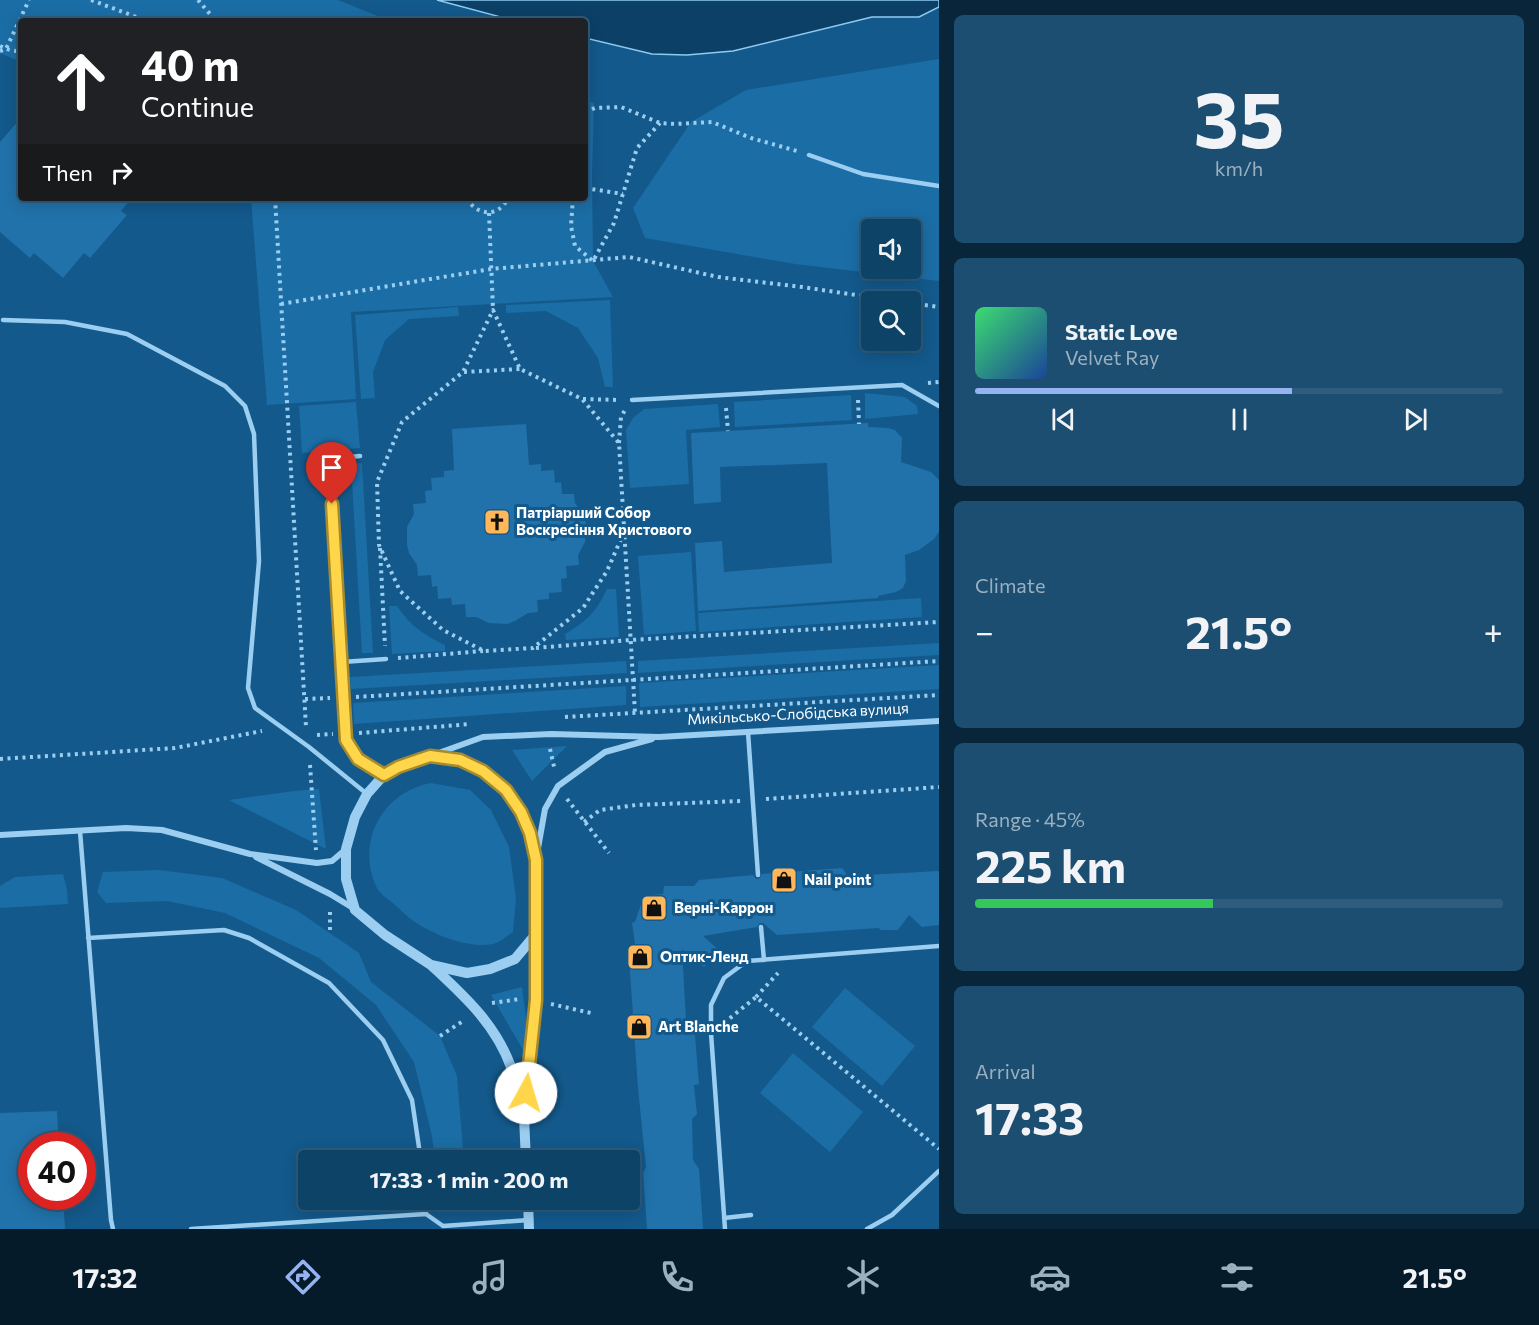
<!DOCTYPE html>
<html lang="en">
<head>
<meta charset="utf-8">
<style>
	:root { --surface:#0e4368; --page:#1c4e71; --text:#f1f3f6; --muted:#9bb0c0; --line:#2e5c7c; --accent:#95b2f1 }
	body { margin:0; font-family:Commissioner,sans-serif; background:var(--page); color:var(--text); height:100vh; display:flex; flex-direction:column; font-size:22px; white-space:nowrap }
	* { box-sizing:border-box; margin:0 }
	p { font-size:20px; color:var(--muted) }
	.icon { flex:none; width:33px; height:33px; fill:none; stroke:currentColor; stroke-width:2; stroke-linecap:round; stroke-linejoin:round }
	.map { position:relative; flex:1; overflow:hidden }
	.details { display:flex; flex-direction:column; gap:15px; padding:15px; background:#082539; width:600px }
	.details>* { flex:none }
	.top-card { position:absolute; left:18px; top:18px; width:570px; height:183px; border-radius:6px; box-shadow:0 3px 15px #0003,0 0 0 2px var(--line); background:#202124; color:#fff; overflow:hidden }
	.fabs { position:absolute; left:861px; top:219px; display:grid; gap:12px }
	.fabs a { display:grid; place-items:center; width:60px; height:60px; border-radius:6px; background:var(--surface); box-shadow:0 3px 15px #0003,0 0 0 2px var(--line); font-size:30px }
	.speed { position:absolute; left:18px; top:1132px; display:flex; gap:12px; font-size:30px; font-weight:700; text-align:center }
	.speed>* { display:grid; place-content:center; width:78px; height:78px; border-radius:50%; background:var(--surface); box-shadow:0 3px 15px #0003,0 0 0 2px var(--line); line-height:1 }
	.speed .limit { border:9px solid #d22; background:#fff; color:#111 }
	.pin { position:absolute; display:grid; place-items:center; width:51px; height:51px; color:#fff; margin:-62px -26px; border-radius:50% 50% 50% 0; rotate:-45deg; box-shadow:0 0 6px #0007 }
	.pin .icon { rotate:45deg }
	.me { position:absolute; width:66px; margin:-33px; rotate:6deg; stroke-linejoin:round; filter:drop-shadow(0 0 4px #0008) }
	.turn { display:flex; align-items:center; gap:21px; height:126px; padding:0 24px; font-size:27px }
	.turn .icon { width:78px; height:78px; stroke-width:2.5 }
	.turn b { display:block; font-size:42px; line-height:51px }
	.then { display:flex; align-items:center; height:57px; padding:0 24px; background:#0003; gap:12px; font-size:22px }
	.big { font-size:45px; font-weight:700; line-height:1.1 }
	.details .tile { flex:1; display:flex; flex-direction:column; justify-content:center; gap:9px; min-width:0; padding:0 21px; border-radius:9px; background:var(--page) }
	.details .dial { align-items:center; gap:0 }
	.dial b { font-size:78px; line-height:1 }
	.song { display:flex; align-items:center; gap:18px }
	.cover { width:72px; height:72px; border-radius:9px; background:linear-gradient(135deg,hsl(140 70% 55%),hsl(220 70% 35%)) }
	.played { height:6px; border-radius:3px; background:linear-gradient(90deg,var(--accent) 60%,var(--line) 60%) }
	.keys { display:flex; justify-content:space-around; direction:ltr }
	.heat { display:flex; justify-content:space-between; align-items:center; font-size:33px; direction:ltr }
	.charge { height:9px; border-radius:4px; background:linear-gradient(90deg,#34c759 45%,var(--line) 0) }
	.trip { position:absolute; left:298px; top:1150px; width:342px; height:60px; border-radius:6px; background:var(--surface); box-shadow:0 3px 15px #0003,0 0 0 2px var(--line); font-weight:700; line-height:60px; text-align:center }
	.menu { display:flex; height:96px; justify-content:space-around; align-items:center; background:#061b2a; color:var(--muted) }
	.menu .icon { width:42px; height:42px }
	.menu .on { color:var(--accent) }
	.menu b { font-size:27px; color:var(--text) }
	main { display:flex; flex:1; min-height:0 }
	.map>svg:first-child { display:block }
	.green { fill:#1b6da5; fill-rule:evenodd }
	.water { fill:#0c4067; stroke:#8dcbf3; stroke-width:1.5 }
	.building { fill:#2172aa }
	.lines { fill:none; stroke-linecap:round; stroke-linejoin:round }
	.path { stroke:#9bcef0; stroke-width:4; stroke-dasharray:3 4.5; stroke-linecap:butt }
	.service { stroke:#9bcef0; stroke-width:4.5 }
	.minor { stroke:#9bcef0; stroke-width:6 }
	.tertiary { stroke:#9bcef0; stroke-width:10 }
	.route-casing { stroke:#a68a30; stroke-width:15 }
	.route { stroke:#ffd54a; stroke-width:10 }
	.labels { text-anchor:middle; stroke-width:6; stroke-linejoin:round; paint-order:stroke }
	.poi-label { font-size:15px; font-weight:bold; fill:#fff; stroke:#13598b; text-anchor:start }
	.street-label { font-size:15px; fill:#fff; stroke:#13598b }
</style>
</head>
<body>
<main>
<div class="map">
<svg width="939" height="1229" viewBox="0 0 939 1229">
	<rect width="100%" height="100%" fill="#13598b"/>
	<path class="green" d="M 0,0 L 338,0 L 390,21 L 21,21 L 21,62 L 0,53 Z
		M 939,59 L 939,281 L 795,264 L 645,238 L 633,208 L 691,122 L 746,90 ZM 872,230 L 910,230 L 910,268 L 872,268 Z
		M 585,100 L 594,103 L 592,177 L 593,261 L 613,297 L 351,312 L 356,399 L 267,405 L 251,198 L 585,198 Z
		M 610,300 L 613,387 L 605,387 L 598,358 L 578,328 L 546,311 L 506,313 L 506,305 Z
		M 458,307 L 459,316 L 409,319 L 385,340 L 373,372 L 375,398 L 361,399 L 355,315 Z
		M 865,393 L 905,397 L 917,406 L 918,414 L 865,419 Z
		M 851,395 L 852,420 L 735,427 L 734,402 Z
		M 356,402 L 360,448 L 302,453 L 299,406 Z
		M 718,404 L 720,427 L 686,430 L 689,484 L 630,488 L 626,430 L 633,418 L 644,409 Z
		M 362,463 L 373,653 L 362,653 L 351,464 Z
		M 691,552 L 696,631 L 644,635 L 638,556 Z
		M 607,589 L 616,589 L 619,637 L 566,640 L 565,634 C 587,621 596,612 607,589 Z
		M 921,598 L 922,617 L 699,632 L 698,613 Z
		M 389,606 L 397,606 C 412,627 422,634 445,645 L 445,651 L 392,654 Z
		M 939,643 L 939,655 L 638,673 L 638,661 Z
		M 626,661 L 627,673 L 351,689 L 350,677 Z
		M 939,665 L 939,689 L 640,707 L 639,683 Z
		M 626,686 L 626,705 L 354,724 L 353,703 Z
		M 567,746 L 532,781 L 512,750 Z
		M 431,783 L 470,790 L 491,810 L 509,847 L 516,898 L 513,932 C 507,936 499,943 493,944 C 470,949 434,935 415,922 C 407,917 401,910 394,904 C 388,899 380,894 377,888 C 355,843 382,792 431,783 Z
		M 319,789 L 326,849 L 229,800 L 294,791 Z
		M 159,870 L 222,878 L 296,910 L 359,953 L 371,982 L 440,1036 L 457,1076 L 464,1161 L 435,1161 L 432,1136 L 414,1062 L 376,1005 L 319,958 L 225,913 L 167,901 L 106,903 L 97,892 L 103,872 Z
		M 63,874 L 67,889 L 68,904 L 0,908 L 0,886 L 15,877 Z
		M 522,987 L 526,1017 L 526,1055 L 491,995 Z
		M 845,988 L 915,1046 L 882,1086 L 812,1027 Z
		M 793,1053 L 863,1112 L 830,1152 L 760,1093 Z"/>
	<path class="water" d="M 437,0 L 939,0 L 939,7 L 919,17 L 872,17 L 733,51 L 687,55 L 652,54 L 585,38 L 585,21 L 516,21 Z"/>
	<path class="building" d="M 21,118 L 21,198 L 132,198 L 121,211 L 127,215 L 90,258 L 84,253 L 63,278 L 34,253 L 30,258 L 0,232 L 0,142 Z
		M 868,423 L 868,427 L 888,428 L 895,430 L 902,438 L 901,462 L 931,472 L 939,480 L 939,532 L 934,539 L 919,550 L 905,555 L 906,581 L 903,588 L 896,592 L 878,596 L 878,598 L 698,611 L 695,543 L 722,541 L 724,572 L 832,563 L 827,463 L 720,467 L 721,502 L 694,504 L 691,433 Z
		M 526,424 L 529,465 L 541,464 L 541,471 L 554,470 L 555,483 L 561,482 L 562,494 L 574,494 L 575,503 L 584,516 L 586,524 L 585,542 L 578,555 L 579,565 L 566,566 L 567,578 L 561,579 L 562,592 L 549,593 L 549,599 L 537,600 L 538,612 L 528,613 L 515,621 L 507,624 L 489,623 L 476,617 L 466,617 L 465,604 L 452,605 L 451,598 L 438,599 L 437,586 L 432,587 L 431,575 L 418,576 L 417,565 L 409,553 L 407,545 L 407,527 L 414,514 L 413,504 L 426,503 L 425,491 L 432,490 L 431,478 L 444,477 L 444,471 L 454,470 L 452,429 Z
		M 842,868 L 848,876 L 939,871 L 939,925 L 922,927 L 909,915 L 898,930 L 881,930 L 878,928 L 777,935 L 763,923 L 760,923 L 757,927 L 703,936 L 720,951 L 704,967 L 682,949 L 686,1020 L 694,1023 L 697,1060 L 699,1084 L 694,1085 L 697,1114 L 692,1119 L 693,1160 L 699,1169 L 703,1229 L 647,1229 L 643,1173 L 646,1167 L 638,1088 L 629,957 L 636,951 L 632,923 L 635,922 L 642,901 L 651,895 L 663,894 L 664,886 L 694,886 L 699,880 L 753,875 L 756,879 L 759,879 L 762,874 Z
		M 57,1111 L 59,1146 L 32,1146 L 32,1197 L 63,1197 L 65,1229 L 0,1229 L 0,1113 Z"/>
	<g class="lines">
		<path class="path" d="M 91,0 L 147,21
			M 198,0 L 216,21
			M 0,46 L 6,49 L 21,52
			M 0,51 L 6,49 L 29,0
			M 585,112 L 595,108 L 621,107 L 660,123 L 676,124 L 712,122 L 751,138 L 797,151
			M 585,188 L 623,194
			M 275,198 L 306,727
			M 467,198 C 476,216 499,218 508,198
			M 573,198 L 571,226 L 575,246 L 593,261 L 614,223 L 637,148 L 660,123
			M 489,213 L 493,310
			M 910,303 L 939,307
			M 281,304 L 491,269 L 629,257 L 718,277 L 802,287 L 903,302
			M 464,372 L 520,369
			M 928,383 L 939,382
			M 583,399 L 620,400
			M 858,400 L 859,424
			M 726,408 L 728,431
			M 619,443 L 621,417 L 625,410
			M 624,532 L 607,571 L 583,608 L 533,648 L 484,651 L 443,630 L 400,591 L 379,545 L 377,482 L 402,422 L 463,372 L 493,310 L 520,369 L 582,399 L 619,443 L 635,713
			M 380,548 L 385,646
			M 536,648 L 630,640 L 939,622
			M 398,658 L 483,651
			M 356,697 L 939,661
			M 305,699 L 330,698
			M 565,717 L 939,695
			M 359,733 L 471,724
			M 317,735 L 333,734
			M 550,749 L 555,771
			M 0,759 L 175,748 L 262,731
			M 310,765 L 316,850
			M 567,799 L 609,853
			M 766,799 L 939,787
			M 584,822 L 600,810 L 636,805 L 741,801
			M 330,912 L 330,934
			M 756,997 L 778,973
			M 492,1003 L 520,999
			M 551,1004 L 591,1013
			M 724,1023 L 756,997 L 939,1149
			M 440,1036 L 463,1021"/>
		<path class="service" d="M 809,155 L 863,174 L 939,186
			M 3,320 L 65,322 L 127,334 L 225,386 L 245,406 L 254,434 L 259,561 L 248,688 L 255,708 L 309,747 L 367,794
			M 632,400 L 902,385 L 939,406
			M 360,456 L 330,459 L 342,662 L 386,659
			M 342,662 L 346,740 L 358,759 L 383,774
			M 748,732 L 758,875
			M 80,831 L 111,1220 L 113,1229
			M 761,927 L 764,960
			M 88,938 L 224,930 L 249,938 L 329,983 L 383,1040 L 412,1100 L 421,1161
			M 424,1200 L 426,1214
			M 724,1218 L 751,1215
			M 191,1229 L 426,1214 L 443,1226 L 529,1220
			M 725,1229 L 711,1033 L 711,1005 L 724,978 L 747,961 L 939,946
			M 867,1229 L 892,1215 L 939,1171"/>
		<path class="minor" d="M 433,755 L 483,737 L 551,734 L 659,737 L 939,721
			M 0,835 L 126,828 L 162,830 L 250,854 L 317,863 L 332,861 L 345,850
			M 537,854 L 545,809 L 558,786 L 605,752 L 652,739
			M 256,857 L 330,894 L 353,908"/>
		<path class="tertiary" d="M 430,756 C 440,757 452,758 462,761 C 504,777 530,815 535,860 C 538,884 536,910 536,934 L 515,959 L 490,969 L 467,973 L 431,965 L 385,935 L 355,910 L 346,879 L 346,849 L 355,817 L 367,794 L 384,775 L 398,767 Z
			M 431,965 C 464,996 495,1023 511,1067 C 516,1079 518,1094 521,1107
			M 526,1161 L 524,1117 L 536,1000 L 536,934
			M 528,1200 L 529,1229"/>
	</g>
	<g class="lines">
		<defs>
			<path id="route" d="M 332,504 L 346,740 L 358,759 L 384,775 L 398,767 L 430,756 L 460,760 L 483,771 L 506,790 L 521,812 L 530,833 L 536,860 L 536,1000 L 526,1093"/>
		</defs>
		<use href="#route" class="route-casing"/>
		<use href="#route" class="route"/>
	</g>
	<defs>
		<symbol id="church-square" viewBox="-11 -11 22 22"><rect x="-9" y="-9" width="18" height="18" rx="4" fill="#ffb75a" stroke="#13598b"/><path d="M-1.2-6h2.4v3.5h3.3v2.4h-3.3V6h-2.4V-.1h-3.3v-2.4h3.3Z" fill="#111"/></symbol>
		<symbol id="shop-square" viewBox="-11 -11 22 22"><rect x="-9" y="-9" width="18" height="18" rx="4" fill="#ffb75a" stroke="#13598b"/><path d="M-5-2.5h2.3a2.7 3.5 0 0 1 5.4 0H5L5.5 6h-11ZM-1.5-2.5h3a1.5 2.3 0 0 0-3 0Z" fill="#111"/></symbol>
	</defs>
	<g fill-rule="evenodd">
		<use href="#church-square" x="482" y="507" width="30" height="30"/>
		<use href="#shop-square" x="769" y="865" width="30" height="30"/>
		<use href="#shop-square" x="639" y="893" width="30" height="30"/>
		<use href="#shop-square" x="625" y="942" width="30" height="30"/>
		<use href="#shop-square" x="624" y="1012" width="30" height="30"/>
	</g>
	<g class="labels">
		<g class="poi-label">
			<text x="516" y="518">Патріарший Собор<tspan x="516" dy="17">Воскресіння Христового</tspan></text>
			<text x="804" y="885">Nail point</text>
			<text x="674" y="913">Верні-Каррон</text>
			<text x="660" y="962">Оптик-Ленд</text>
			<text x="658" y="1032">Art Blanche</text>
		</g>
		<g class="street-label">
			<text transform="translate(798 714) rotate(-3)" y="5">Микільсько-Слобідська вулиця</text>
		</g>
	</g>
</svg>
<div class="fabs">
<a><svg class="icon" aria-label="sound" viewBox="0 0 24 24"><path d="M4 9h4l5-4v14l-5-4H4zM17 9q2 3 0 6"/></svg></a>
<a><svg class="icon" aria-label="search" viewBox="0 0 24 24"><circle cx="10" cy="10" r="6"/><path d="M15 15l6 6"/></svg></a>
</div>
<div class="speed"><div class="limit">40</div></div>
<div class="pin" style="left:332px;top:504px;background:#d93025"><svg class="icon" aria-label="arrive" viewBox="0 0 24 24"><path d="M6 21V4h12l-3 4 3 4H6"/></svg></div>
<svg class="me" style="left:526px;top:1093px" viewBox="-20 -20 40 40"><circle r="19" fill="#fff"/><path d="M0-13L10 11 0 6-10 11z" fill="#ffd54a"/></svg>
<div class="trip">17:33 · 1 min · 200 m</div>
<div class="top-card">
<div class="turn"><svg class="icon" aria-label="ahead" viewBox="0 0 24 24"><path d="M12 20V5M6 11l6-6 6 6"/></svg><div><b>40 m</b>Continue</div></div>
<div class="then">Then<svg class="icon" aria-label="right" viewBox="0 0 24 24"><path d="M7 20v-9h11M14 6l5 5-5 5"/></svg></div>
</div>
</div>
<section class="details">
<div class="tile dial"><b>35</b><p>km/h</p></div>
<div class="tile">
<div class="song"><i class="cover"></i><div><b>Static Love</b><p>Velvet Ray</p></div></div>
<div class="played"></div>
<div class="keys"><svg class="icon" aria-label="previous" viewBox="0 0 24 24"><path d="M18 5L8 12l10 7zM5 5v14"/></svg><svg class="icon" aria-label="pause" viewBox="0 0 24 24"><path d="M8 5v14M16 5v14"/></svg><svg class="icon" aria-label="next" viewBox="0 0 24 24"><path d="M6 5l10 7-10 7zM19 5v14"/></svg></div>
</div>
<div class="tile"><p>Climate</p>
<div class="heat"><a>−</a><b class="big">21.5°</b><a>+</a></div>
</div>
<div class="tile"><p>Range · 45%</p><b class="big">225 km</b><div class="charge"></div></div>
<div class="tile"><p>Arrival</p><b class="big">17:33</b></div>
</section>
</main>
<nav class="menu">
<b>17:32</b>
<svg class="icon on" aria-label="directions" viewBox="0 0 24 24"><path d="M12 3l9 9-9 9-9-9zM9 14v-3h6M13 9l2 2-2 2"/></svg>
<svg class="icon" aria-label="music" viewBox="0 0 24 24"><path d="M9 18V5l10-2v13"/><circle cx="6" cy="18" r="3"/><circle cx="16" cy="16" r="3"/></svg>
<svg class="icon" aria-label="phone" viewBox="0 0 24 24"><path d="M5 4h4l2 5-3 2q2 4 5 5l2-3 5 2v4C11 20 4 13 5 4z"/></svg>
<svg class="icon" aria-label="climate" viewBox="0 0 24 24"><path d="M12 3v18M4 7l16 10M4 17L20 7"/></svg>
<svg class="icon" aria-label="car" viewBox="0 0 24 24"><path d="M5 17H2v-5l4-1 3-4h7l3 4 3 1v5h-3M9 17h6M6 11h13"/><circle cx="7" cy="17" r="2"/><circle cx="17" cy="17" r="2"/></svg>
<svg class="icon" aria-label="filters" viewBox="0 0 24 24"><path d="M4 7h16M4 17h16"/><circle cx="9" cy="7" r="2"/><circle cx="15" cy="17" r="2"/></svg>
<b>21.5°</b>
</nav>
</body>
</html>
